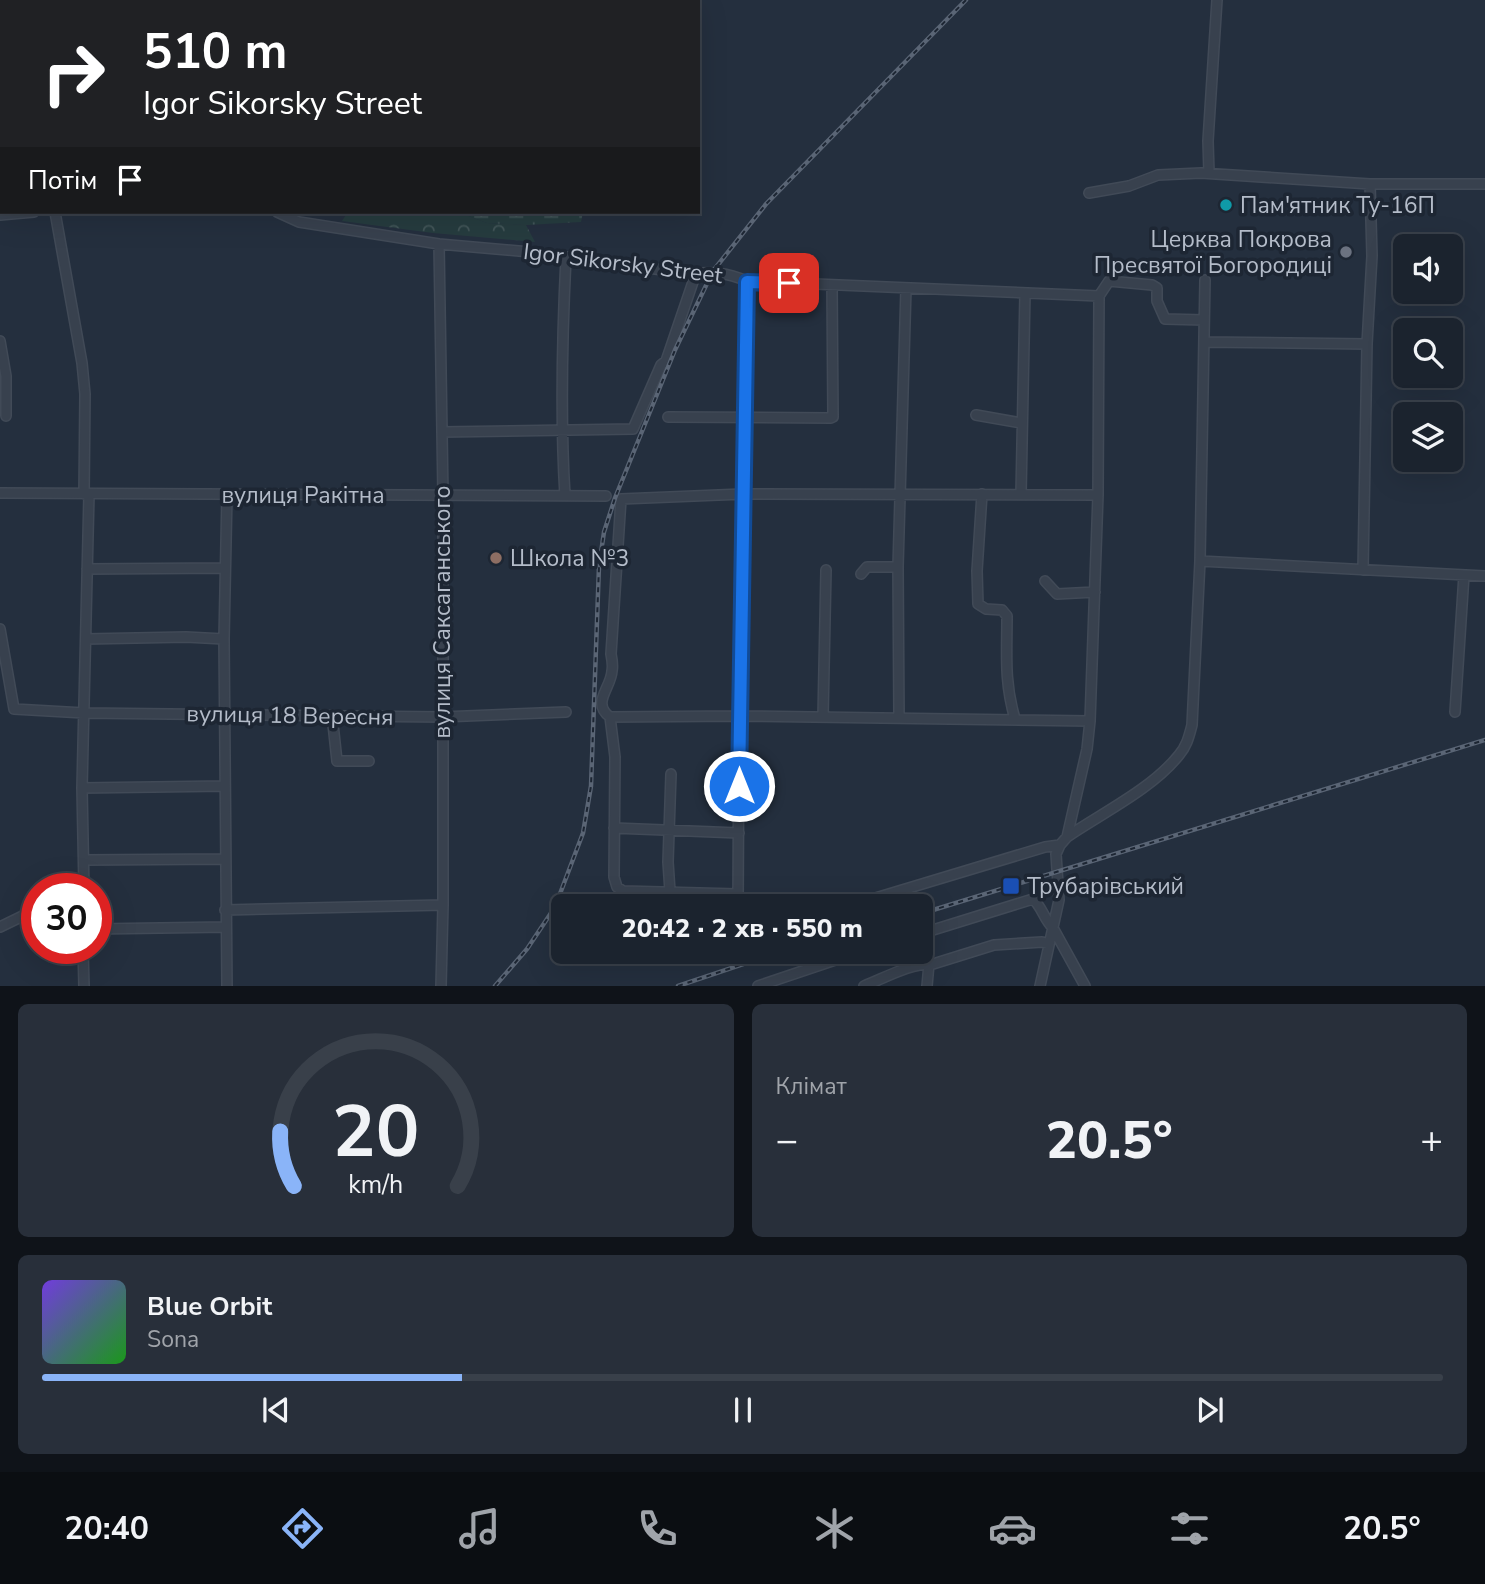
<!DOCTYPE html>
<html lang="uk">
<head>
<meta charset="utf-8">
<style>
	:root { --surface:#1b232e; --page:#282f3a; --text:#f1f3f6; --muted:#a0a4aa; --line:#39404a; --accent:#8ab4f8 }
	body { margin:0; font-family:"Nunito Sans",sans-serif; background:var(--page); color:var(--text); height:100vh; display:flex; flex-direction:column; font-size:26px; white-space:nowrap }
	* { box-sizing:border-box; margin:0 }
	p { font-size:23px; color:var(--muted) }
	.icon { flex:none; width:38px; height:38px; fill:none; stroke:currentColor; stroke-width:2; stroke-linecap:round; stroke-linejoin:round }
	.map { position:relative; height:986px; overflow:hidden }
	.details { display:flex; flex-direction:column; gap:18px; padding:18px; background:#0f1319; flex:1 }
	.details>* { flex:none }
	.banner { position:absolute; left:0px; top:0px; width:700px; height:214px; box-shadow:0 7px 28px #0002,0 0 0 2px var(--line); background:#202124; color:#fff; overflow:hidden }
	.controls { position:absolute; left:1393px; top:234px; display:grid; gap:14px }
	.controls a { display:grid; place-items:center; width:70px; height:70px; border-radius:10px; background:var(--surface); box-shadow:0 7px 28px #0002,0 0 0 2px var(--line); font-size:35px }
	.speed { position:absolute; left:21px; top:873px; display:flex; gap:14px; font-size:35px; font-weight:700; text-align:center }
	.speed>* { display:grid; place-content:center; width:91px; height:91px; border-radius:50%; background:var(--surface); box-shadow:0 7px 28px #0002,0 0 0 2px var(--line); line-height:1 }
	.speed .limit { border:10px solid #d22; background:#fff; color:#111 }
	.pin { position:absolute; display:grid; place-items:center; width:60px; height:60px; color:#fff; margin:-30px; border-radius:14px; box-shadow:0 4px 10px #0006 }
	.me { position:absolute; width:77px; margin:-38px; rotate:0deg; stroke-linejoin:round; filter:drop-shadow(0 0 5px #0008) }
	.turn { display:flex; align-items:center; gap:24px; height:147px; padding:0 28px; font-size:32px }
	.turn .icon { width:91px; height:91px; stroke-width:2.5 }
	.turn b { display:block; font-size:49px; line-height:60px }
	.then { display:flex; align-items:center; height:66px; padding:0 28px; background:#0003; gap:14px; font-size:26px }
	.big { font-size:52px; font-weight:800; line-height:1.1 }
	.details .widget { flex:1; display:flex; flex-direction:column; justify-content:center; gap:10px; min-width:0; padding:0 24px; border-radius:10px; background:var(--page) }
	.details .dial { align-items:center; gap:0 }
	.dial svg { height:182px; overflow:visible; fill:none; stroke:var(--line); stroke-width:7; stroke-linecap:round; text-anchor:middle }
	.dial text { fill:var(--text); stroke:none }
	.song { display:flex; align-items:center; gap:21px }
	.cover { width:84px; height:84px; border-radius:10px; background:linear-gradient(135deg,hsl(260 70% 55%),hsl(120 70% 35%)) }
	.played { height:7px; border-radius:4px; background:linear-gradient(90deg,var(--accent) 30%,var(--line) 30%) }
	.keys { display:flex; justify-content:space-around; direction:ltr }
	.heat { display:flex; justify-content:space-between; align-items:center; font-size:38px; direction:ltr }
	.details .tiles { flex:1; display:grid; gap:18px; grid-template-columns:1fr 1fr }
	.widget:last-child { grid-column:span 2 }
	.trip { position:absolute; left:551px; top:894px; width:382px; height:70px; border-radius:10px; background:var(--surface); box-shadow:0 7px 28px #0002,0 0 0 2px var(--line); font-weight:800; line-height:70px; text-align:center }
	.tabs { display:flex; height:112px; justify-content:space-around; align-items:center; background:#0b0e12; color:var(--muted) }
	.tabs .icon { width:49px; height:49px }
	.tabs .current { color:var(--accent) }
	.tabs b { font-size:32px; color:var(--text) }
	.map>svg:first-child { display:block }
	.forest { fill:url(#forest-crowns) }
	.wetland { fill:url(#wetland-marsh) }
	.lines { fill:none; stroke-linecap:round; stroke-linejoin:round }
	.minor-casing { stroke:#414a57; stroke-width:12 }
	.minor { stroke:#38414e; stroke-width:9 }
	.rail-casing { stroke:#5a6575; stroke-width:4.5 }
	.rail { stroke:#1d2633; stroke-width:2; stroke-dasharray:5; stroke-linecap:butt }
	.route-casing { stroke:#114b97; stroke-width:18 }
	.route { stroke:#1a73e8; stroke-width:12 }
	.culture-dot { fill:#0f9aa8; stroke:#1d2633; stroke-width:2.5 }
	.worship-dot { fill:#6b7280; stroke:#1d2633; stroke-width:2.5 }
	.education-dot { fill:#8d6e63; stroke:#1d2633; stroke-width:2.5 }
	.transit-dot { fill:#1a4fb4; stroke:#1d2633; stroke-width:2.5 }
	.labels { text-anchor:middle; stroke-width:7; stroke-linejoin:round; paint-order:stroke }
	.poi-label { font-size:23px; fill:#b4bcc9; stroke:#1d2633; text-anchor:start }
	.street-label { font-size:23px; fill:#b4bcc9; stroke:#1d2633 }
</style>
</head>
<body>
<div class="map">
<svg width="1485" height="986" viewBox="0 0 1485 986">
	<defs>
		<pattern id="forest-crowns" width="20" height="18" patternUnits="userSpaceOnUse" patternTransform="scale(1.75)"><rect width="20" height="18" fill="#263c3f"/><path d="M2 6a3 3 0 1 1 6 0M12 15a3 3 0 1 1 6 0" fill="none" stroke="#435659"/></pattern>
		<pattern id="wetland-marsh" width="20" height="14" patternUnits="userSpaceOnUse" patternTransform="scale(1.75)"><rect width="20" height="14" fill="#263c3f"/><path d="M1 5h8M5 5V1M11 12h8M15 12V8" fill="none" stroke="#435659"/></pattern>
	</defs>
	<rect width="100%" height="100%" fill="#242f3e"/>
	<path class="forest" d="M 348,212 L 458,212 L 487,223 L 526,225 L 535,242 L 433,233 L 342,221 Z"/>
	<path class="wetland" d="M 458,212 L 583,212 L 581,222 L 526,225 L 487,223 Z"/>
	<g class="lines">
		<defs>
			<path id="minor" d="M 385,2 L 387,0
				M 0,46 L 2,46
				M 0,142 L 2,142
				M 1209,173 L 1208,141 L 1217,0
				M 1089,193 L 1129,186 L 1158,175 L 1201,173 L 1370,184 L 1485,184
				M 55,212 L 82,363 L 85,394 L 84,494
				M 277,212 L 299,222 L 439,244 L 530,252 L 692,274 C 713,271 727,273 747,281 L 1099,296
				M 0,215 L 34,212
				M 439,244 L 443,495 L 443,905 L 441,986
				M 0,341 L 6,376 L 6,416
				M 1204,342 L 1367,344
				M 976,415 L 1021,423
				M 668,417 L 831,418 L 833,417 L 832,285
				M 442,432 L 633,429 L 661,365 L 666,361 L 694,279 L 692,274
				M 0,493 L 606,496
				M 227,494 L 224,639 L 227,986
				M 982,494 L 977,571 L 978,604 L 986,609 L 1002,610 L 1007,616 C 1007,655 1004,681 1015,719
				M 1021,494 L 1025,293
				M 565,496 C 560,416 562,338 566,257
				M 1200,561 L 1485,576
				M 87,569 L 225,568
				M 1363,570 L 1367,344 L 1372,256 L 1370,184
				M 861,574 L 867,567 L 898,567
				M 1045,581 L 1057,594 L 1095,592
				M 0,629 L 14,709 L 84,713 L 442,717 L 566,712
				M 86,639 L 186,637 L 224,639
				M 1455,712 L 1464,575
				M 332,715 L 337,761 L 369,761
				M 610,717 L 739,716 L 1090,721
				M 823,717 L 826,570
				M 899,718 L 898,567 L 906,288
				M 671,774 L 668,862 L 671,906
				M 82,788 L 225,786
				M 614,828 L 739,833
				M 1067,837 L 1087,749 L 1090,721 L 1098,495 L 1099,296 L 1109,281 L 1152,285 L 1157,288 L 1157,301 L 1165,319 L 1204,320
				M 84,860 L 225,859
				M 84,889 L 82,788 L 89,494
				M 738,894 L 623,891 L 617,887 L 614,877 L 615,757 L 610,717 C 591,703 611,688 612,671 C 613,666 612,659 611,654 L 621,499 L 743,494 L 1098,495
				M 738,906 L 739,716 L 747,281
				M 849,906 L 1045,847 L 1060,845
				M 225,910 L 443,905
				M 0,927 L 37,909
				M 96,929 L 225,927
				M 920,934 L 1033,899 C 1042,907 1044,919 1053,928 L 1085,986
				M 83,948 L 84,986
				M 671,952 L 675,952
				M 758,986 L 859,952
				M 864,986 C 885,978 910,963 933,964 L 994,945 L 1042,942 L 1049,944
				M 927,986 L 929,964
				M 1040,986 L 1059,900 L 1056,854 L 1060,845 L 1067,837 C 1102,813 1152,789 1179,755 C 1187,746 1189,736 1192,725 L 1200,561 L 1205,280"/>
		</defs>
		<use href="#minor" class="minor-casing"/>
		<use href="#minor" class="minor"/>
		<defs>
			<path id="rail" d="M 920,914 L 1485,740
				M 495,986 L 527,949 L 555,907 L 583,833 L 591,786 L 599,566 L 604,532 L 615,498 L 675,350 L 713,271 L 766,204 L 966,0
				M 678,986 L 779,952"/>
		</defs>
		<use href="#rail" class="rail-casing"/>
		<use href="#rail" class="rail"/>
	</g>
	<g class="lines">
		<defs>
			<path id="route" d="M 739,786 L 747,282 L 789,283"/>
		</defs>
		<use href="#route" class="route-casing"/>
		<use href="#route" class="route"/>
	</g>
	<circle class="culture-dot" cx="1226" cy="205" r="7"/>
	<circle class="worship-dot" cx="1346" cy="252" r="7"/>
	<circle class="education-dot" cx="496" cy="558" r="7"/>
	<rect class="transit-dot" x="1002" y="877" width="18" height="18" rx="3.5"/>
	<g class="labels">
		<g class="poi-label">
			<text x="1240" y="213">Пам'ятник Ту-16П</text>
			<text x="1332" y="247" text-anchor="end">Церква Покрова<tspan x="1332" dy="26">Пресвятої Богородиці</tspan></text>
			<text x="510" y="566">Школа №3</text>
			<text x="1027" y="894">Трубарівський</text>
		</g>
		<g class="street-label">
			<text transform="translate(623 263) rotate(7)" y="8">Igor Sikorsky Street</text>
			<text x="303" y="503">вулиця Ракітна</text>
			<text transform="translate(442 612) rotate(-90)" y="8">вулиця Саксаганського</text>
			<text transform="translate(290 715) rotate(1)" y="8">вулиця 18 Вересня</text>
		</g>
	</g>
</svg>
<div class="controls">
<a><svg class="icon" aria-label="sound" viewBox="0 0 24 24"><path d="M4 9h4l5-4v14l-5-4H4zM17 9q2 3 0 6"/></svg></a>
<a><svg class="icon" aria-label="search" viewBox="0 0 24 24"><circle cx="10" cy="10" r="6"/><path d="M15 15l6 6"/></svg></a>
<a><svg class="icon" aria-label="layers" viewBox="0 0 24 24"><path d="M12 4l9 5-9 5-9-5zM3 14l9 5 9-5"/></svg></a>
</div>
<div class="speed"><div class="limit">30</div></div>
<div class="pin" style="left:789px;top:283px;background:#d93025"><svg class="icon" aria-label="arrive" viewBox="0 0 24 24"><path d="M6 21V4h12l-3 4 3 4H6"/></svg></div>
<svg class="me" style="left:739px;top:786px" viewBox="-20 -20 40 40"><circle r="17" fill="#1a73e8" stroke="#fff" stroke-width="3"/><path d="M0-11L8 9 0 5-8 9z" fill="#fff"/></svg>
<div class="trip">20:42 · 2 хв · 550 m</div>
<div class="banner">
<div class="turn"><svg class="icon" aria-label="right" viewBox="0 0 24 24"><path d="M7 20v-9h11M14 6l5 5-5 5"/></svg><div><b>510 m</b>Igor Sikorsky Street</div></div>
<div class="then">Потім<svg class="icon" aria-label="arrive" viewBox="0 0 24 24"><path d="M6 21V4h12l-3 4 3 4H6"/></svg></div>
</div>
</div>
<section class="details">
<div class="tiles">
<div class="widget dial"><svg viewBox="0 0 100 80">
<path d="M14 69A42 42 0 1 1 86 69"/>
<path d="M14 69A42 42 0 0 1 8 45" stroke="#8ab4f8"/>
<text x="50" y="56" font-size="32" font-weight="700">20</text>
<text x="50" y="72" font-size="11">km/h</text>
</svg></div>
<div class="widget"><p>Клімат</p>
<div class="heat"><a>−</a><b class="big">20.5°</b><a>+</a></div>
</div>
<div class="widget">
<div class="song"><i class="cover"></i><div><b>Blue Orbit</b><p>Sona</p></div></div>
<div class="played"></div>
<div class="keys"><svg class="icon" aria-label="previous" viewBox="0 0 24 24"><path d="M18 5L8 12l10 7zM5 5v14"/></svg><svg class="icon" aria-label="pause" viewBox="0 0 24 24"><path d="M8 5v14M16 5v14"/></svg><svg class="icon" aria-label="next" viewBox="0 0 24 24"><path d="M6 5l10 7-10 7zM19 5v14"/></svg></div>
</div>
</div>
</section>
<nav class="tabs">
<b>20:40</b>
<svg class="icon current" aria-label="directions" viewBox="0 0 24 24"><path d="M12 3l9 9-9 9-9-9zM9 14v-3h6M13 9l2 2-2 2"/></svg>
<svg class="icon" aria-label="music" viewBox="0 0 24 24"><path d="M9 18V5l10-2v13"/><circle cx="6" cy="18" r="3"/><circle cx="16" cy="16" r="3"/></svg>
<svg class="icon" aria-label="phone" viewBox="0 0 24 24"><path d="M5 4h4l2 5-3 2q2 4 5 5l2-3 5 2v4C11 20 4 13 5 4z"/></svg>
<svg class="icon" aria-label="climate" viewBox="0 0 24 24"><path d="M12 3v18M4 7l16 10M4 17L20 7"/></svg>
<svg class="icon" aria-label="car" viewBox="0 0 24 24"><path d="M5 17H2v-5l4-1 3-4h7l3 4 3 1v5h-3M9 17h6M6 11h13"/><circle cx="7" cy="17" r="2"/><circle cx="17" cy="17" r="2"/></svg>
<svg class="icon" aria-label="filters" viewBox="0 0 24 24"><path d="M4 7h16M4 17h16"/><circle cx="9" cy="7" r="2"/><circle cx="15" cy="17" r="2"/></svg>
<b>20.5°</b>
</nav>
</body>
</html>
